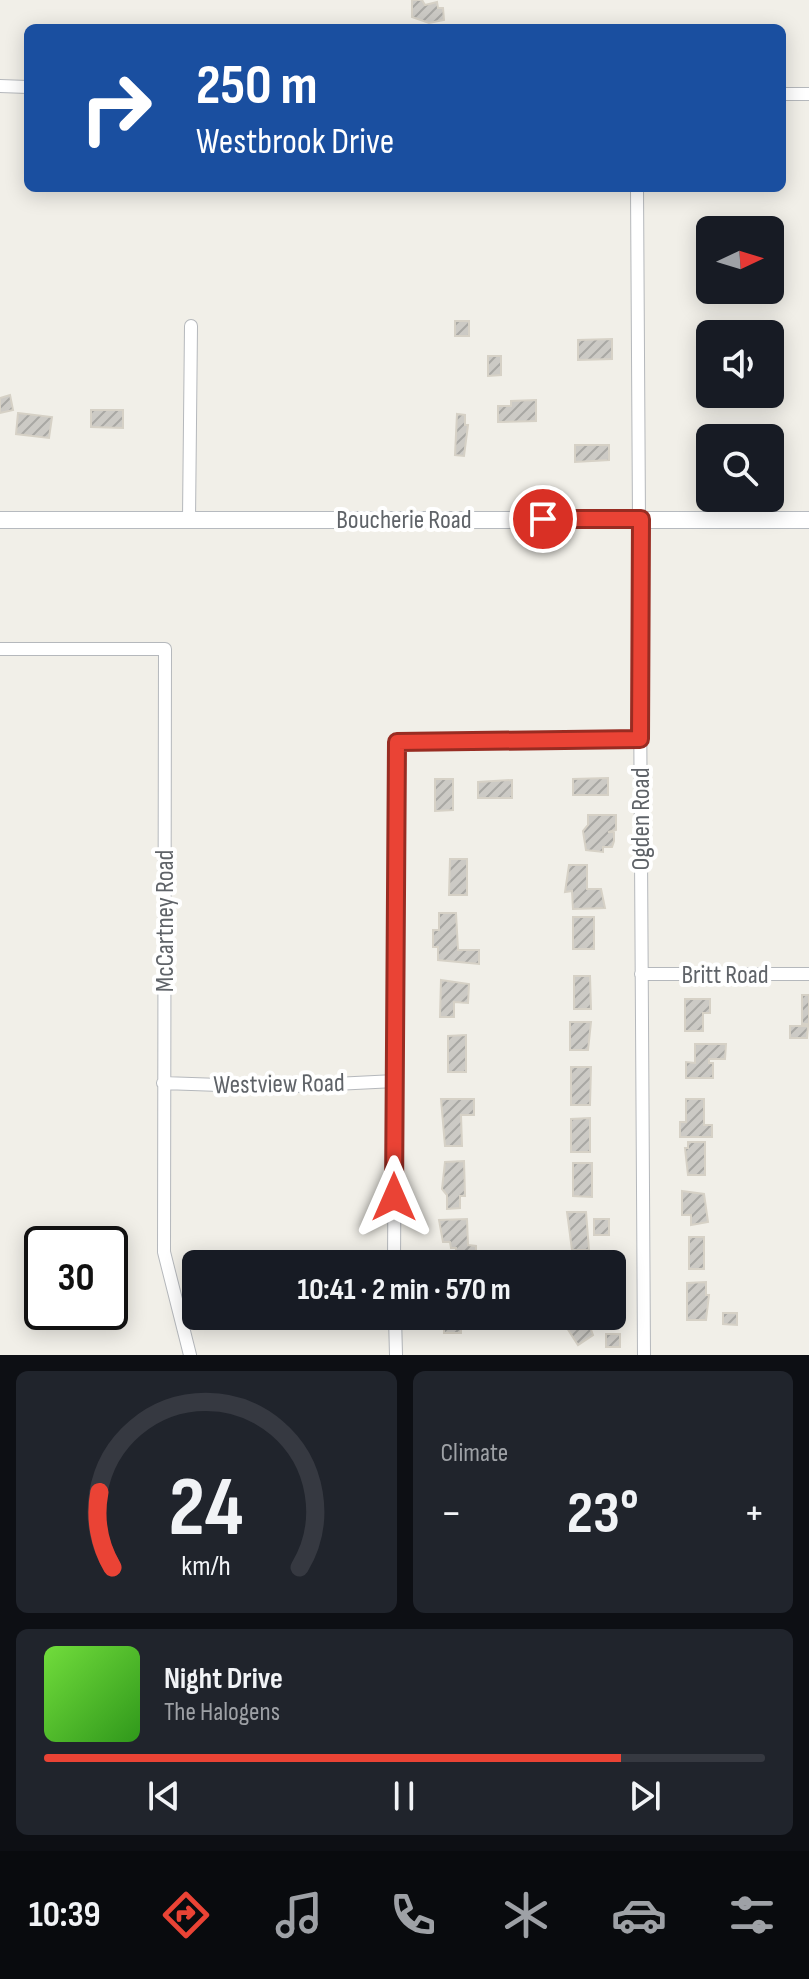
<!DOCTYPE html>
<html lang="en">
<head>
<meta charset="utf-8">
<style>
	:root { --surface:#171b24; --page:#20242c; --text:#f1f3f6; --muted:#9ea1a6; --line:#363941; --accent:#ea4335 }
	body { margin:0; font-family:"Sofia Sans Condensed",sans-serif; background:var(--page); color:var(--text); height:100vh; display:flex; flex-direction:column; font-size:30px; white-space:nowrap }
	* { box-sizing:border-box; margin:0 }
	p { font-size:26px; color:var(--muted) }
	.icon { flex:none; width:44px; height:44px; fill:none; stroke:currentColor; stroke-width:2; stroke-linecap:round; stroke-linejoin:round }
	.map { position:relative; height:1355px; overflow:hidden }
	.side { display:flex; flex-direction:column; gap:16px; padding:16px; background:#0d0f14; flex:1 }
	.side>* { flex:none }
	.top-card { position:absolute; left:24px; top:24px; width:762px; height:168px; border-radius:12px; box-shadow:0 4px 20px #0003; background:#1a4fa0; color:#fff; overflow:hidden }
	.needle { width:52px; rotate:86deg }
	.controls { position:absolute; left:696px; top:216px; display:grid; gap:16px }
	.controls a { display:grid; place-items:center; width:88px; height:88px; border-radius:12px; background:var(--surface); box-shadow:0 4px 20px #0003; font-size:40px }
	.speed { position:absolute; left:24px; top:1226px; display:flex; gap:16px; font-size:40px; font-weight:700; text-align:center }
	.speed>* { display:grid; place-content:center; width:104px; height:104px; border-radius:50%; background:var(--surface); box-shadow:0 4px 20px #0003; line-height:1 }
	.speed .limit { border:4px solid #111; border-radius:12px; background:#fff; color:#111 }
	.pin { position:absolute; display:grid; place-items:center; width:68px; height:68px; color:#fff; margin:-34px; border:4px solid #fff; border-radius:50%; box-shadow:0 2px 8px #0007 }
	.me { position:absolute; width:88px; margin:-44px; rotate:0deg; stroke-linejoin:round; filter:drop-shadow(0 0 6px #0008) }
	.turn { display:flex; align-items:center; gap:28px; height:168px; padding:0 40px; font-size:36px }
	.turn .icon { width:104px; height:104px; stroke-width:2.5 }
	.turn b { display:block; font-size:56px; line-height:68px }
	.big { font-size:60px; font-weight:700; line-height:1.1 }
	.side .tile { flex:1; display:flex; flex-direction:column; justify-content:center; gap:12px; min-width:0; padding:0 28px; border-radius:12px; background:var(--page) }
	.side .dial { align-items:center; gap:0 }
	.dial svg { height:208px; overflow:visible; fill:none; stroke:var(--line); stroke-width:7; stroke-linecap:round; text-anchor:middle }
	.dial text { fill:var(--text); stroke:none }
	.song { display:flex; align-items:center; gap:24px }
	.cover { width:96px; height:96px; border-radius:12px; background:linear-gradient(135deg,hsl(100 70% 55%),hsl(110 70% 35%)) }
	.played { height:8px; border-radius:4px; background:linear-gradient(90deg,var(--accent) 80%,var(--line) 80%) }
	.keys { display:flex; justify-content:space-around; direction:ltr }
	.heat { display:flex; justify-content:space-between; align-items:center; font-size:44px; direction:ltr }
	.side .tiles { flex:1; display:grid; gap:16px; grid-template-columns:1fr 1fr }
	.tile:last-child { grid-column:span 2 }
	.trip { position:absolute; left:182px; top:1250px; width:444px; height:80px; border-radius:12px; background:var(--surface); box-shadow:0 4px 20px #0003; font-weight:700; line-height:80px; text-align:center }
	.menu { display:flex; height:128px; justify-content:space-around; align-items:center; background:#090b0e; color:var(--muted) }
	.menu .icon { width:56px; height:56px }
	.menu .current { color:var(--accent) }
	.menu b { font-size:36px; color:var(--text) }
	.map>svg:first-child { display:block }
	.building { fill:url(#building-hatch); stroke:#d6d1c6; stroke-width:2 }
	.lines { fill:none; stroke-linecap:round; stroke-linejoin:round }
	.minor-casing { stroke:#b5b8bc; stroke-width:14 }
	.secondary-casing { stroke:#b6babf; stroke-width:18 }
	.minor { stroke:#fff; stroke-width:12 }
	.secondary { stroke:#fff; stroke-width:16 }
	.route-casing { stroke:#982c22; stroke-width:20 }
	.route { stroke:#ea4335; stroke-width:14 }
	.labels { text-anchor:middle; stroke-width:8; stroke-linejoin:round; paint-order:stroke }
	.street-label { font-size:26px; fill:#5f6368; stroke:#fff }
</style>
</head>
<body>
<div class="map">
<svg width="809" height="1355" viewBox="0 0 809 1355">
	<defs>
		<pattern id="building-hatch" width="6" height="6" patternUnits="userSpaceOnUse" patternTransform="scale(2)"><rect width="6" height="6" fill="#cccac5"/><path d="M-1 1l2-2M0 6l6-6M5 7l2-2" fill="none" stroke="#a9a8a4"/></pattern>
	</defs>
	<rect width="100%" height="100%" fill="#f1efe8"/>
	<path class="building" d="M 412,0 L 422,0 L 425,5 L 437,2 L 438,8 L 443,8 L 444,20 L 429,23 L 412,17 Z
		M 455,321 L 469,321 L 469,336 L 455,336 Z
		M 612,339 L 612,359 L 578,360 L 578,340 Z
		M 488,356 L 501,356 L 501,375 L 488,376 Z
		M 10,395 L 13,410 L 0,413 L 0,398 Z
		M 536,400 L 536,421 L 498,422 L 498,406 L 511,406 L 511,401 Z
		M 91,410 L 123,410 L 123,428 L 91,427 Z
		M 18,413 L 52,417 L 49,438 L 16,434 Z
		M 457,414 L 465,415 L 465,425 L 468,425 L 464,456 L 455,455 Z
		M 575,445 L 609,445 L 609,460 L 575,462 Z
		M 608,778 L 608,795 L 573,795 L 573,779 Z
		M 435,779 L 453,779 L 453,810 L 435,811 Z
		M 512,780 L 512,798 L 478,798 L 478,782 Z
		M 588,815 L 616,815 L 616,830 L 608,832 L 614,832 L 614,841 L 612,847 L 603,847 L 603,852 L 586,850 L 583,831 L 588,825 Z
		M 450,859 L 467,859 L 467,895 L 449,895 Z
		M 569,865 L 587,865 L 587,889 L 601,889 L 605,908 L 573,909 L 572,891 L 565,892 Z
		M 439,913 L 456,913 L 458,950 L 479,950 L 479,964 L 438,960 L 438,947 L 433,947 L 433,930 L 439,930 Z
		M 573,917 L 594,917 L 594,949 L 573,949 Z
		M 574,976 L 590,976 L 591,1009 L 574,1009 Z
		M 441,980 L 469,984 L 468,1003 L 454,1002 L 454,1017 L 440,1017 Z
		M 802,995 L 809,995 L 809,1024 L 802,1024 Z
		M 685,999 L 710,999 L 710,1013 L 703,1013 L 703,1031 L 685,1031 Z
		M 570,1022 L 591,1022 L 588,1050 L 570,1050 Z
		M 790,1026 L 808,1026 L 807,1038 L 790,1038 Z
		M 466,1035 L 466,1072 L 448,1072 L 448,1036 Z
		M 695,1044 L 726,1044 L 725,1059 L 709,1059 L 709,1063 L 713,1063 L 713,1078 L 686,1078 L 686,1062 L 695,1063 Z
		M 571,1067 L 591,1067 L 590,1105 L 571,1105 Z
		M 441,1099 L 474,1099 L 474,1115 L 461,1115 L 462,1146 L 445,1146 Z
		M 686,1099 L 704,1099 L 704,1125 L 712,1125 L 712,1137 L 680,1137 L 680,1122 L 686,1122 Z
		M 590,1118 L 590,1152 L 571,1152 L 571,1119 Z
		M 688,1142 L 705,1142 L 705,1175 L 688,1175 L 685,1148 L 688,1148 Z
		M 464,1161 L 465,1196 L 460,1196 L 460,1208 L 447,1209 L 447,1195 L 442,1189 L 445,1162 Z
		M 573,1163 L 592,1163 L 592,1197 L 573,1196 Z
		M 682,1191 L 704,1194 L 708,1222 L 691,1225 L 691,1215 L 682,1215 Z
		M 567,1212 L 586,1212 L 589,1250 L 572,1250 Z
		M 467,1219 L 468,1245 L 476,1246 L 476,1259 L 456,1261 L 456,1248 L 451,1248 L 450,1242 L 443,1242 L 439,1220 Z
		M 594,1219 L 609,1219 L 609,1235 L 594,1235 Z
		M 689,1237 L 704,1237 L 704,1269 L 689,1269 Z
		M 706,1282 L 706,1295 L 709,1295 L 706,1320 L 687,1320 L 687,1283 Z
		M 723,1313 L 737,1313 L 737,1325 L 723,1324 Z
		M 444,1316 L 461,1316 L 461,1333 L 444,1333 Z
		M 567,1316 L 586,1316 L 593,1335 L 578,1345 L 567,1328 Z
		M 606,1334 L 620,1334 L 620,1347 L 606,1347 Z"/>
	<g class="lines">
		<defs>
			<path id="minor" d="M 0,86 L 28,87
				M 782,94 L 809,94
				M 637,188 L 644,1355
				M 189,519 L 191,326
				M 0,649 L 165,649 L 164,1252 L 190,1355
				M 641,974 L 809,974
				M 163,1083 L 275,1087 L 395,1081
				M 394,1264 L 397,742 L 640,739
				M 395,1316 L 396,1355"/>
			<path id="secondary" d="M 0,520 L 809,520"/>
		</defs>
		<use href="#minor" class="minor-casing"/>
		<use href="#secondary" class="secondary-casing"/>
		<use href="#minor" class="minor"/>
		<use href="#secondary" class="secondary"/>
	</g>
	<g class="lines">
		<defs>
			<path id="route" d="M 394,1197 L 397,742 L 640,739 L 641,519 L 543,519"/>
		</defs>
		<use href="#route" class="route-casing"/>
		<use href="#route" class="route"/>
	</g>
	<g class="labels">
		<g class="street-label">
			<text x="404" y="528">Boucherie Road</text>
			<text transform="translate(640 819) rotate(-90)" y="9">Ogden Road</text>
			<text transform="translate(164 921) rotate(-90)" y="9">McCartney Road</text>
			<text x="725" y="983">Britt Road</text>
			<text transform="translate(279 1083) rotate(-1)" y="9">Westview Road</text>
		</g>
	</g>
</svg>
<div class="controls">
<a><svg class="needle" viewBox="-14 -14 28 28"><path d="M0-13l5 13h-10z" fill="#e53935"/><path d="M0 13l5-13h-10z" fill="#9ea1a6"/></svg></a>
<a><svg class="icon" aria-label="sound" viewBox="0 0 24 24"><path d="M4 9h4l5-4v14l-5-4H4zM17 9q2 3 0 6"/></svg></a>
<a><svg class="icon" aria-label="search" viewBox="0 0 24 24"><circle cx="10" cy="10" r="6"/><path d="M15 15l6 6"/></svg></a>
</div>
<div class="speed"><div class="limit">30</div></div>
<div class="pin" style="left:543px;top:519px;background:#d93025"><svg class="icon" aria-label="arrive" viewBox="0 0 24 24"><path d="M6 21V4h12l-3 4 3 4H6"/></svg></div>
<svg class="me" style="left:394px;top:1197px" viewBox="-20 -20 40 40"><path d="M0-17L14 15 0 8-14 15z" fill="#ea4335" stroke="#fff" stroke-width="4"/></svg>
<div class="trip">10:41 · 2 min · 570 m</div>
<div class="top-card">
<div class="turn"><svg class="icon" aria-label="right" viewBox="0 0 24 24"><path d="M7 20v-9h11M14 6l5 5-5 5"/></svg><div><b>250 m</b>Westbrook Drive</div></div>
</div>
</div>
<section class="side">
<div class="tiles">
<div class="tile dial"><svg viewBox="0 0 100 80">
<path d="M14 69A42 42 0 1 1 86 69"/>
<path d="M14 69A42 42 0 0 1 9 40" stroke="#ea4335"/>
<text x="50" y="56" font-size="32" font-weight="700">24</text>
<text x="50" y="72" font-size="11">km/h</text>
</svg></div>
<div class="tile"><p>Climate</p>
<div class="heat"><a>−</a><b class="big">23°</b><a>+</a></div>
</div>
<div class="tile">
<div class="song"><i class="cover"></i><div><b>Night Drive</b><p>The Halogens</p></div></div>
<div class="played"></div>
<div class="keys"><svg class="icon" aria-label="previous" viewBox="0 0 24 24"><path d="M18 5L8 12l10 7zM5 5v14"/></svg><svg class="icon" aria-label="pause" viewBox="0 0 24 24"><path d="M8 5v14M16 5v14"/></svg><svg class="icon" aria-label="next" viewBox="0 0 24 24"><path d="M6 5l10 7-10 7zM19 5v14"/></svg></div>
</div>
</div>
</section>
<nav class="menu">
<b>10:39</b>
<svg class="icon current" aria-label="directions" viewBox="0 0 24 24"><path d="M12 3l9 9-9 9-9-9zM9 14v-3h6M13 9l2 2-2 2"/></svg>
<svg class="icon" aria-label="music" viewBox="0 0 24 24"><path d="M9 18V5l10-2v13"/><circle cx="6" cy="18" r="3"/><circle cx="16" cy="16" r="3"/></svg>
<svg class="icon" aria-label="phone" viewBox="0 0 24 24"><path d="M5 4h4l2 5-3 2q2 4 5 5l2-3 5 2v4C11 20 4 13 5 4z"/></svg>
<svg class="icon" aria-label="climate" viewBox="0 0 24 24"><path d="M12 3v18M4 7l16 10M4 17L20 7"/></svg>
<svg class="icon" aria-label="car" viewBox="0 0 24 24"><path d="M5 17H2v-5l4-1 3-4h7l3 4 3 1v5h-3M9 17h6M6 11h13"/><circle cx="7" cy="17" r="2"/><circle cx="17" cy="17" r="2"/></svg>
<svg class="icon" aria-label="filters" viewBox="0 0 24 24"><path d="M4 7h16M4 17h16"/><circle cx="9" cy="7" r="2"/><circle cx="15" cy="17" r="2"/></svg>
</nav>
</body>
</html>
